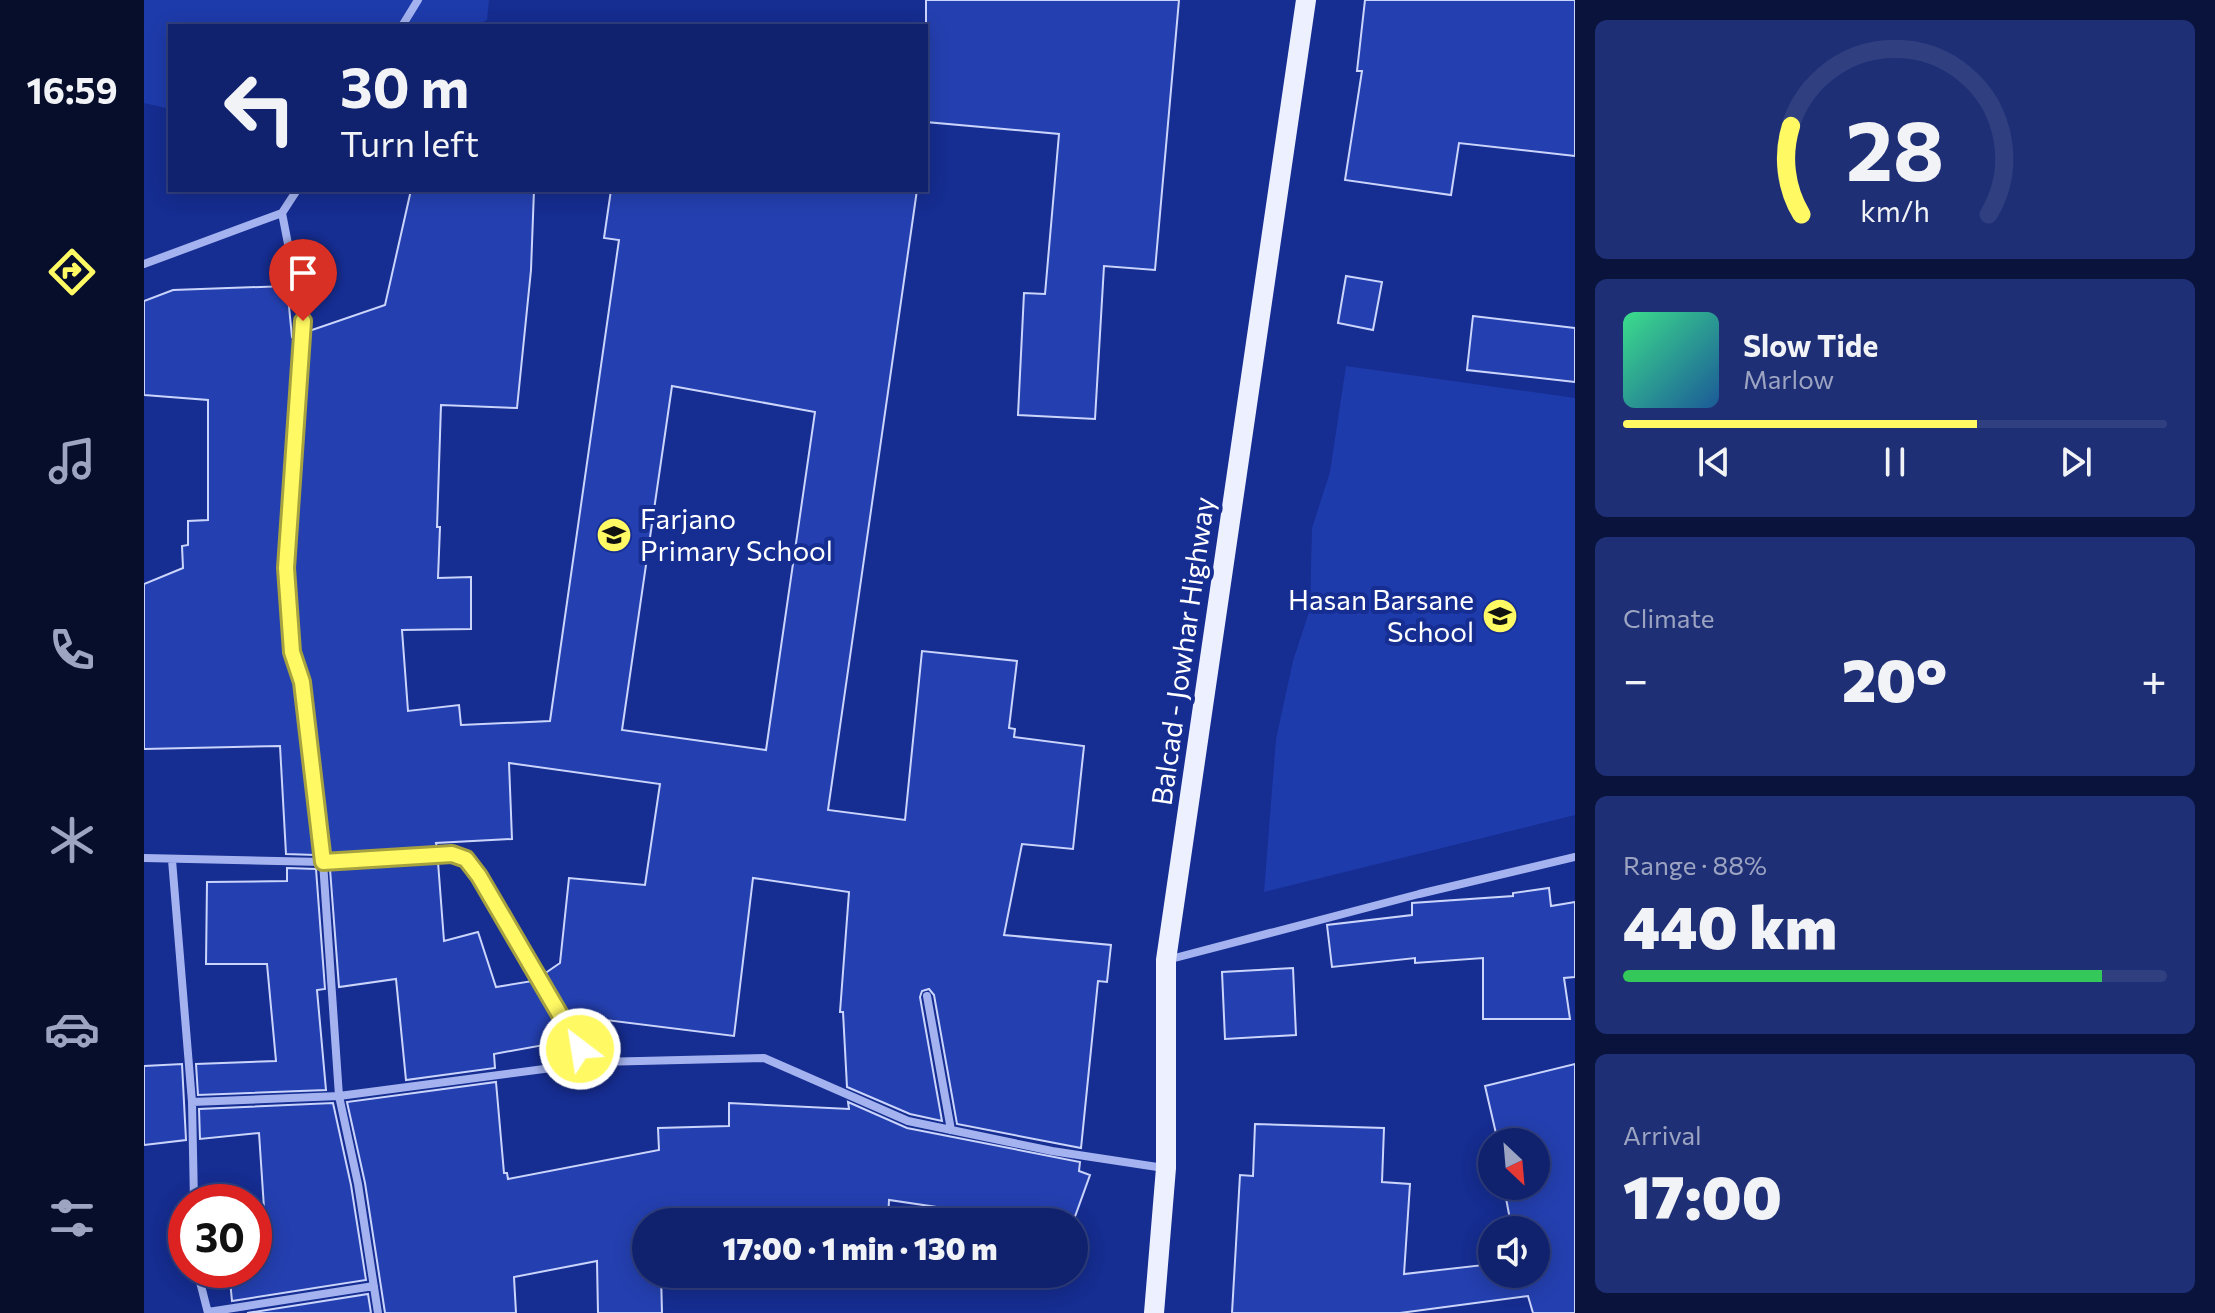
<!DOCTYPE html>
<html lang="en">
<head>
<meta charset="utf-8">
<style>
	:root { --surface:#10226d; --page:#1e2f75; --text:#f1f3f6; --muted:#9ca4c2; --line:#303f80; --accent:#fff963 }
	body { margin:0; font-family:Commissioner,sans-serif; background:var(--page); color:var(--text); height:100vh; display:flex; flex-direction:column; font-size:30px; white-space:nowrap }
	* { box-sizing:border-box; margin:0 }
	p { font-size:26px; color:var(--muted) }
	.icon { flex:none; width:44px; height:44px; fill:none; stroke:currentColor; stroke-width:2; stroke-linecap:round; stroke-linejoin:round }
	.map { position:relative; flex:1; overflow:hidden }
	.sheet { display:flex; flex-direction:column; gap:20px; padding:20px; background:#09133c; width:640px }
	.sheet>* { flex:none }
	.top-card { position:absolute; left:24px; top:24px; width:760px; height:168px; border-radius:0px; box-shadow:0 4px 20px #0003,0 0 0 2px var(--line); background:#10226d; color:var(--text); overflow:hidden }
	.needle { width:52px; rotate:154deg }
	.buttons { position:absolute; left:1334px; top:1128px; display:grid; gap:16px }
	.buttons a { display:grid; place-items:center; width:72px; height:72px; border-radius:50%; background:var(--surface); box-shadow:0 4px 20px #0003,0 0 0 2px var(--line); font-size:40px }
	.speed { position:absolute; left:24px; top:1184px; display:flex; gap:16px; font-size:40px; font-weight:700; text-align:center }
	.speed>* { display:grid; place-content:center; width:104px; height:104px; border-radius:50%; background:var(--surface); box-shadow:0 4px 20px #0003,0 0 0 2px var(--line); line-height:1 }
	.speed .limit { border:12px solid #d22; background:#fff; color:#111 }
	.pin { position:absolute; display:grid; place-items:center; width:68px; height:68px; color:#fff; margin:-82px -34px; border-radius:50% 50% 50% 0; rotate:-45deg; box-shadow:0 0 8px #0007 }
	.pin .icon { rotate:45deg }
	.me { position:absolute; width:88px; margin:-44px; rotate:329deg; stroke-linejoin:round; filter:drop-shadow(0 0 6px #0008) }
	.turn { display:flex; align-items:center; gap:28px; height:168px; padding:0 40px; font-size:36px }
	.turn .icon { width:104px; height:104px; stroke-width:2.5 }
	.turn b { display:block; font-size:56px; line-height:68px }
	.big { font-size:60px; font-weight:800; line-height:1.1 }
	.sheet .widget { flex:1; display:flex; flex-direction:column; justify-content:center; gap:12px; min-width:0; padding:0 28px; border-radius:12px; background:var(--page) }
	.sheet .dial { align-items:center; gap:0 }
	.dial svg { height:208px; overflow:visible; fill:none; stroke:var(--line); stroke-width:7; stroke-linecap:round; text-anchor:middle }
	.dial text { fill:var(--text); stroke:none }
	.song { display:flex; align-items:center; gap:24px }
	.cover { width:96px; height:96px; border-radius:12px; background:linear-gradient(135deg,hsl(150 70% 55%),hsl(210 70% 35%)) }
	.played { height:8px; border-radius:4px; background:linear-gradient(90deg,var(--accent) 65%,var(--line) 65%) }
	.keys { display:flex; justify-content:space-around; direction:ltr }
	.heat { display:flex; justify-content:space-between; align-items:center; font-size:44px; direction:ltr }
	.charge { height:12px; border-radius:6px; background:linear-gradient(90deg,#34c759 88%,var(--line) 0) }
	.trip { position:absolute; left:488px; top:1208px; width:456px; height:80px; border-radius:40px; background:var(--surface); box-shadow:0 4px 20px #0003,0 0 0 2px var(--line); font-weight:800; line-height:80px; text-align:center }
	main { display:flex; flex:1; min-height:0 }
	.tabs { display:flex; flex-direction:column; width:144px; justify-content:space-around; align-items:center; background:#060e2c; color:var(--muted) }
	.tabs .icon { width:56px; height:56px }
	.tabs .selected { color:var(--accent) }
	.tabs b { font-size:36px; color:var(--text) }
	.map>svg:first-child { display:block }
	.green { fill:#1e3bab }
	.building { fill:#2440b0; stroke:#cbd5fc; stroke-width:2; fill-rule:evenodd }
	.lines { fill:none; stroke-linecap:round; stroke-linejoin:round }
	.minor { stroke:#a4b3f0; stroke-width:8 }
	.primary { stroke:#edf0ff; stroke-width:20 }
	.route-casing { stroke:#a6a240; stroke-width:20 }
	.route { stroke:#fff963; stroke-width:14 }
	.labels { text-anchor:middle; stroke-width:8; stroke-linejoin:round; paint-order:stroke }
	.poi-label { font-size:28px; fill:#fff; stroke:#162d91; text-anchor:start }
	.street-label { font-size:28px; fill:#fff; stroke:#162d91 }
</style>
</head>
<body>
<main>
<nav class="tabs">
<b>16:59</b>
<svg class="icon selected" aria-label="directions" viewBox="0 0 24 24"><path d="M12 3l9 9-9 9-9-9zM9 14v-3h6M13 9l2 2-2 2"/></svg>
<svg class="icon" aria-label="music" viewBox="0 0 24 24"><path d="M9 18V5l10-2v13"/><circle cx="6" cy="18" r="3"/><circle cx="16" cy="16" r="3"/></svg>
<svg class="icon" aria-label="phone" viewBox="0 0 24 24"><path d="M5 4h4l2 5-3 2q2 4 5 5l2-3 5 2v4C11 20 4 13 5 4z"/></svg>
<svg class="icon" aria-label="climate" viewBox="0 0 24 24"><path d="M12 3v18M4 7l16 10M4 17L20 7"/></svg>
<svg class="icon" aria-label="car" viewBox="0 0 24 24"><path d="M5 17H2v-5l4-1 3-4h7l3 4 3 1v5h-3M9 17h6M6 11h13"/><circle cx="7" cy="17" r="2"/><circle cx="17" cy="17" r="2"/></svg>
<svg class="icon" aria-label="filters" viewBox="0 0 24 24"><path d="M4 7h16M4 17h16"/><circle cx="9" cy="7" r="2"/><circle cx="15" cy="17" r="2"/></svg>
</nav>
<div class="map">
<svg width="1431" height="1313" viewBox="0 0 1431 1313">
	<rect width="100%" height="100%" fill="#162d91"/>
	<path class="green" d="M 0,0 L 345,0 L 343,20 L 331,26 L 26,26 L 26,109 L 0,103 Z
		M 1202,366 L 1431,398 L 1431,815 L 1120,892 L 1132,739 L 1149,661 L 1166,609 L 1168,528 L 1186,472 Z"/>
	<path class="building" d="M 782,0 L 1035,0 L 1011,270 L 960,266 L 951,419 L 874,415 L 880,293 L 901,294 L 915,134 L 782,122 Z
		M 1221,0 L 1431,0 L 1431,156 L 1315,143 L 1307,195 L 1201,180 L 1218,71 L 1213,71 Z
		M 267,190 L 390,190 L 387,270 L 373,408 L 297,405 L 293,527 L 296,527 L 294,578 L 327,577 L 327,629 L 258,630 L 264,711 L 315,705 L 317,725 L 406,721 L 475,240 L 460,238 L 467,190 L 773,190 L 684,810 L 761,820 L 778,651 L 873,661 L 865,728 L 871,729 L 870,737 L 940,746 L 929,849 L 878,844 L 860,935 L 967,945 L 963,982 L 954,981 L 937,1148 L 813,1124 L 790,995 L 785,989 L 778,991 L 776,997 L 798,1121 L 766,1114 L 703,1087 L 699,1012 L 696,1012 L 705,892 L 609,878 L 590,1036 L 454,1019 L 435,1033 L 400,974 L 416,963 L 425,878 L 501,885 L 516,784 L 365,763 L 368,839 L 292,843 L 293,848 L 185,855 L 165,681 L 155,651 L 149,568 L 165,331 L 241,305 ZM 528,386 L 671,412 L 622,750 L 478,730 Z
		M 1202,276 L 1238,282 L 1229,330 L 1194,323 Z
		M 143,286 L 148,337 L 151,336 L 135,568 L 141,653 L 151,684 L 171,855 L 142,854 L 136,746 L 0,749 L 0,584 L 39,568 L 38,546 L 44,545 L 44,521 L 64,520 L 64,400 L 0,395 L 0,301 L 29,290 Z
		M 1329,316 L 1431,328 L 1431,382 L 1323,370 Z
		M 294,862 L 300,941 L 334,932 L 352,987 L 388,981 L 423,1041 L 409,1051 L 405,1044 L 350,1054 L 351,1068 L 262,1080 L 252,979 L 195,987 L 186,869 Z
		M 143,868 L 172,869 L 181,989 L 173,990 L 182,1090 L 54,1095 L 52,1064 L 132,1061 L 123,964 L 62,964 L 63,882 L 143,881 Z
		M 1405,888 L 1407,906 L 1431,902 L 1431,977 L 1420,978 L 1426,1019 L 1339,1019 L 1339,958 L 1271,963 L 1271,958 L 1188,967 L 1183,925 L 1268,915 L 1268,903 L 1369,896 L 1369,893 Z
		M 1149,968 L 1152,1035 L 1081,1039 L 1078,972 Z
		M 38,1064 L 42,1140 L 0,1145 L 0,1066 Z
		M 1431,1064 L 1431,1313 L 1389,1313 L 1384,1296 L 1256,1313 L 1088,1313 L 1096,1175 L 1109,1176 L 1111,1124 L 1240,1128 L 1238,1182 L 1266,1184 L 1260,1274 L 1348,1264 L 1348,1274 L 1392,1274 L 1392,1230 L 1368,1230 L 1361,1193 L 1366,1192 L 1365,1186 L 1392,1186 L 1392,1142 L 1354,1142 L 1341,1086 Z
		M 352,1082 L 360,1173 L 363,1173 L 364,1179 L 515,1150 L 514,1128 L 585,1126 L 585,1103 L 705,1109 L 704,1102 L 763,1128 L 936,1162 L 935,1171 L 946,1175 L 929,1222 L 894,1222 L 745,1200 L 744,1222 L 502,1222 L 502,1274 L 517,1274 L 518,1313 L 454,1313 L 453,1261 L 370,1277 L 372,1313 L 241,1313 L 221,1183 L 203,1102 Z
		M 189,1103 L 207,1185 L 222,1280 L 88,1301 L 85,1270 L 110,1270 L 110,1208 L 120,1208 L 115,1133 L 56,1139 L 55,1109 Z
		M 224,1294 L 227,1313 L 103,1313 Z"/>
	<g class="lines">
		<path class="minor" d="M 258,26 L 274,0
			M 138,213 L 159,321 L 142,568 L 148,652 L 158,682 L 179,862 L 195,1096 L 214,1184 L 234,1313
			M 0,264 L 138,213 L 153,190
			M 0,858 L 179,862 L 308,854 L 322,859 L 335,876 L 436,1049 L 454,1062 L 620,1058 L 764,1121 L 908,1151 L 1020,1168
			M 28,860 L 48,1102 L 50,1202
			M 1023,960 L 1275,894 L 1431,857
			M 783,996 L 807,1130
			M 48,1102 L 195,1096 L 453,1062
			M 53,1270 L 64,1313
			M 64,1312 L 230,1286"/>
		<path class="primary" d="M 1010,1313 L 1022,1168 L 1022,960 L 1162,0"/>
	</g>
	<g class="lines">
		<defs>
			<path id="route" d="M 159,321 L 142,568 L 148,652 L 158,682 L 179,862 L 308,854 L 322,859 L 335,876 L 436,1049"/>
		</defs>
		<use href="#route" class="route-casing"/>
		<use href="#route" class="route"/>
	</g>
	<defs>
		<symbol id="school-disc" viewBox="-11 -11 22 22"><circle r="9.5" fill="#fff963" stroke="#162d91"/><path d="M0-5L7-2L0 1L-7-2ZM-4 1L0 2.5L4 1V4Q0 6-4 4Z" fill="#111"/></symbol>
	</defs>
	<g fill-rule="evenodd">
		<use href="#school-disc" x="450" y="515" width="40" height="40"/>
		<use href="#school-disc" x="1336" y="596" width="40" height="40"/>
	</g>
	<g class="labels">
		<g class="poi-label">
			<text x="496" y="529">Farjano<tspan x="496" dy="32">Primary School</tspan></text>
			<text x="1330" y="610" text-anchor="end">Hasan Barsane<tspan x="1330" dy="32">School</tspan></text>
		</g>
		<g class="street-label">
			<text transform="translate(1039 651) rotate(-82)" y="10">Balcad - Jowhar Highway</text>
		</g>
	</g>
</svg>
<div class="buttons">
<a><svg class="needle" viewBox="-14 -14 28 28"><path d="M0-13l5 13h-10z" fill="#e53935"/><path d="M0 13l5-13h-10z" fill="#9ca4c2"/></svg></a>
<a><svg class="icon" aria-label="sound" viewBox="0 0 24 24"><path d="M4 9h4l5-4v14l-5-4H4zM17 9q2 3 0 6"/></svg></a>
</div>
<div class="speed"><div class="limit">30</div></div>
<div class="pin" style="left:159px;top:321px;background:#d93025"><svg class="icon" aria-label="arrive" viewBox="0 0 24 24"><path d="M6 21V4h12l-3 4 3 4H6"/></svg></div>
<svg class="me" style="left:436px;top:1049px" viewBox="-20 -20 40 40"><circle r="17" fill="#fff963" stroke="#fff" stroke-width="3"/><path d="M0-11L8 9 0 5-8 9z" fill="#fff"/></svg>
<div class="trip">17:00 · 1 min · 130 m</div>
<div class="top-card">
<div class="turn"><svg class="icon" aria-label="left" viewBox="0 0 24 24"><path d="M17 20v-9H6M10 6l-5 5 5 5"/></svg><div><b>30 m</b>Turn left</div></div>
</div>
</div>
<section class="sheet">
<div class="widget dial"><svg viewBox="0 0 100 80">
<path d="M14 69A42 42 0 1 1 86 69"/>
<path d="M14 69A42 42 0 0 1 10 35" stroke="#fff963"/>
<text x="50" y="56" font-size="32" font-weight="700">28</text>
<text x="50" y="72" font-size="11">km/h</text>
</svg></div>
<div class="widget">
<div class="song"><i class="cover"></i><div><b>Slow Tide</b><p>Marlow</p></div></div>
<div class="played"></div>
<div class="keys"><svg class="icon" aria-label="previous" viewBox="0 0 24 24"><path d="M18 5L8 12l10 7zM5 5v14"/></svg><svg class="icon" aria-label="pause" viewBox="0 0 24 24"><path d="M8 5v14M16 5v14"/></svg><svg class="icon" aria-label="next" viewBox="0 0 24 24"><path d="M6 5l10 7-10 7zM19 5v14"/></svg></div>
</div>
<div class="widget"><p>Climate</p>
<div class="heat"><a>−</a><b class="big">20°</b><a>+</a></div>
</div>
<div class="widget"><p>Range · 88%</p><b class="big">440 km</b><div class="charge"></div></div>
<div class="widget"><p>Arrival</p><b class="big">17:00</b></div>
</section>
</main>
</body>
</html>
